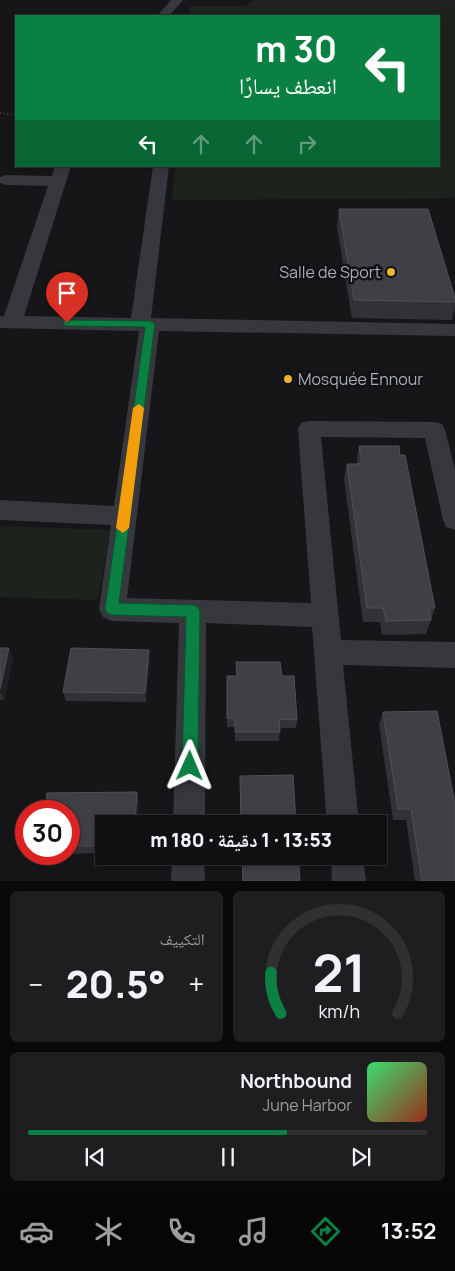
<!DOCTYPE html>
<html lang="ar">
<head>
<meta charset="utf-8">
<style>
	:root { --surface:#101012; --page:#1e1e20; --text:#f1f3f6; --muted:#9c9d9f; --line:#303032; --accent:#0b8043 }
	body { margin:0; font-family:Manrope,"Noto Naskh Arabic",sans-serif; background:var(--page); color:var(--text); direction:rtl; height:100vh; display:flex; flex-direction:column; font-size:19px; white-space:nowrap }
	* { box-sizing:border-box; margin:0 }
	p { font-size:16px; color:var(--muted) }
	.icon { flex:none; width:28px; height:28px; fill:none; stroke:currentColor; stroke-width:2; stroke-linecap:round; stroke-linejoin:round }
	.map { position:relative; height:881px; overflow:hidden; direction:ltr }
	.drawer { display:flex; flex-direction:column; gap:10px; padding:10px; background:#09090a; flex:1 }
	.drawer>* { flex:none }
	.top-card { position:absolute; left:15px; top:15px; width:425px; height:152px; border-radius:0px; box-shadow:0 2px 8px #0003,0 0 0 1px var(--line); direction:rtl; background:#0b8043; color:#fff; overflow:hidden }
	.speed { position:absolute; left:15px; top:800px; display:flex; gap:10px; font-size:25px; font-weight:700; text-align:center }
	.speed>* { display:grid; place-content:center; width:65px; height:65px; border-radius:50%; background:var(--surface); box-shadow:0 2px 8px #0003,0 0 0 1px var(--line); line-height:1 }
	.speed .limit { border:8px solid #d22; background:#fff; color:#111 }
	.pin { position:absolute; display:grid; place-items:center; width:42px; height:42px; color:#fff; margin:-51px -21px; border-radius:50% 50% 50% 0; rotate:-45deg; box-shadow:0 0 5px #0007 }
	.pin .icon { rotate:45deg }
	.me { position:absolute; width:55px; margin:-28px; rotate:1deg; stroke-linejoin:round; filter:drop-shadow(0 0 4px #0008) }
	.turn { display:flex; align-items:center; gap:18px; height:105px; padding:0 20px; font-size:22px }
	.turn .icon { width:65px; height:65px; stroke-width:2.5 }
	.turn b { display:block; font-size:35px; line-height:42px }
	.lanes { display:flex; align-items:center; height:48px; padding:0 20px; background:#0003; justify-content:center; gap:25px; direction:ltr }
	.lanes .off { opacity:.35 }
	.big { font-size:38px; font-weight:800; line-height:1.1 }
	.drawer .widget { flex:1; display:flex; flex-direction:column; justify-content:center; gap:8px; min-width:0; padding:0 18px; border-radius:8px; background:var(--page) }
	.drawer .dial { align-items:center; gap:0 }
	.dial svg { height:130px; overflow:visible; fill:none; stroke:var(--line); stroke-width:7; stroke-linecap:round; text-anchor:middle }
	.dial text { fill:var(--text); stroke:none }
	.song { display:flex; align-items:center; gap:15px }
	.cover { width:60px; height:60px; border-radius:8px; background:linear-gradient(135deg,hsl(140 70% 55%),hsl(10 70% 35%)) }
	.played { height:5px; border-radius:2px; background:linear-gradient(90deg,var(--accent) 65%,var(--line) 65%) }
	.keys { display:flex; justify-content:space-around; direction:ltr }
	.heat { display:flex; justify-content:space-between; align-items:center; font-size:28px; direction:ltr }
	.drawer .tiles { flex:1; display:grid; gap:10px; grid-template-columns:1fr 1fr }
	.widget:last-child { grid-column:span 2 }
	.trip { position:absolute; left:95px; top:815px; width:292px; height:50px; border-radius:0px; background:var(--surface); box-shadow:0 2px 8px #0003,0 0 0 1px var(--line); font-weight:800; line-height:50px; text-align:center; direction:rtl }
	.menu { display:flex; height:80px; justify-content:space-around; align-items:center; background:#060607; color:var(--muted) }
	.menu .icon { width:35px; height:35px }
	.menu .active { color:var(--accent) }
	.menu b { font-size:22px; color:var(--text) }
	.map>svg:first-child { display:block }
	.built { fill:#222225 }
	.green { fill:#1c231d }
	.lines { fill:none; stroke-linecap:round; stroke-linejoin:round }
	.path { stroke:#3d3f44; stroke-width:2; stroke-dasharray:1 2.5; stroke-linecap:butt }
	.street { fill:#37383d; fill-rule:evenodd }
	.wall { fill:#323236 }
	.shaded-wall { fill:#212124 }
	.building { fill:#3f3f44; stroke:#4f5156 }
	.route { fill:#0b8043; stroke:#07532c }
	.slow { fill:#f59e0b }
	.poi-dot { fill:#f2b134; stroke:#111113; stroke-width:2 }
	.labels { text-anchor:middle; stroke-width:5; stroke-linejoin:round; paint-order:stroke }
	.poi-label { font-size:16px; fill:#a8adb8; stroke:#111113; text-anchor:end }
</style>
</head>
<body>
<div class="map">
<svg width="455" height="881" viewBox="0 0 455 881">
	<rect width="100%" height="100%" fill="#161618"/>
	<path class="built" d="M 252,0 L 455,0 L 455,6 L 245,6 Z"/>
	<path class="green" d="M 190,6 L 455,6 L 455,198 L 172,200 L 175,166 L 439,166 L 439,16 L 189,16 Z
		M 0,526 L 110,530 L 98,600 L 0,597 Z"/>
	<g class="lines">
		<path class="path" d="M 0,113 L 16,115"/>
		<path class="street" d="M 171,0 L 183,0 L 169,16 L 157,16 Z
			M 55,166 L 71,166 L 24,316 L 131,318 L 153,166 L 169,166 L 151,318 L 455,324 L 455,336 L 159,331 L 127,598 L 311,603 L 298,429 L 301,423 L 309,421 L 434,422 L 442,424 L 445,430 L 455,470 L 455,530 L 446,527 L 443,520 L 425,438 L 321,437 L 341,640 L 455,642 L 455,668 L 343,665 L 359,824 L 327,824 L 312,627 L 206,623 L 205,824 L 173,824 L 179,623 L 112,621 L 103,617 L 99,609 L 111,525 L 0,520 L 0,500 L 114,506 L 139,331 L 0,328 L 0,316 L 4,316 L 48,186 L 6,185 L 0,183 L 0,177 L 6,175 L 52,176 Z
			M 172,856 L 204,856 L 205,881 L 171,881 Z
			M 331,856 L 363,856 L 366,881 L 332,881 Z"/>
	</g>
	<path class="wall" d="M 339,209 L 455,298 L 455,307 L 452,320 L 352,318 L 337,227 Z
		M 359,446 L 435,608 L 426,634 L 382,635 L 380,622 L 363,622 L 344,479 L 347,464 L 357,464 L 357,461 Z
		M 0,648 L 13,658 L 4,700 L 0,700 Z
		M 150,659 L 146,702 L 66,701 L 63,692 Z
		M 227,676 L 282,676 L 297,720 L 296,728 L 280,728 L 279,741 L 235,741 L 235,727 L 227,727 Z
		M 383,712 L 455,881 L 415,881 L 406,820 L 393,820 L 379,724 Z
		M 240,776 L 296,824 L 241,824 Z
		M 137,792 L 139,800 L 137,824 L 104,824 L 104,853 L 69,854 L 69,811 Z
		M 242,856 L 298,856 L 300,881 L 242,881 Z"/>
	<path class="shaded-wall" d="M 9,648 L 13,658 L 4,700 L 0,692 L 0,689 Z
		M 149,650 L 150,659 L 146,702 L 145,693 Z
		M 137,792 L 139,800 L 137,824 L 135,824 Z"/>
	<path class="building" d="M 339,209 L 428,209 L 455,298 L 455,302 L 354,300 Z
		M 359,446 L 399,446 L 400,455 L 405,455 L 435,608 L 429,608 L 431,620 L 386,621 L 383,608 L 367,608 L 347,464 L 362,464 Z
		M 0,648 L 9,648 L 0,689 Z
		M 71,648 L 149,650 L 145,693 L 63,692 Z
		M 236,662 L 280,662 L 282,676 L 294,676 L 297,720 L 279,719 L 280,732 L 235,732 L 235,718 L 227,718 L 227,676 L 237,676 Z
		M 437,711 L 455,804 L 455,881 L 422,881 L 411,809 L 398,809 L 383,712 Z
		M 293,775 L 296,824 L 241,824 L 240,776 Z
		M 137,792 L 135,824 L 104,824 L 104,846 L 69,846 L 69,811 L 45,811 L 47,793 Z
		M 242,856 L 298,856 L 300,881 L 243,881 Z"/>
	<path class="route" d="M 63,320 L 150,321 L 155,324 L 119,603 L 193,605 L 198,607 L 200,611 L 198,766 L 195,771 L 190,773 L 184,771 L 182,766 L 186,617 L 112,615 L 107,613 L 105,609 L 145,327 L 67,326 L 63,325 Z"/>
	<path class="slow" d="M 139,404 L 144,408 L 129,528 L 123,533 L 116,528 L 133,408 Z"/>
	<g class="poi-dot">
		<circle cx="391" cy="272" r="5"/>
		<circle cx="288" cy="379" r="5"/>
	</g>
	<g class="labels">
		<g class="poi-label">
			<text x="381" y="278">Salle de Sport</text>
			<text x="298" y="385" text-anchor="start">Mosquée Ennour</text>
		</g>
	</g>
</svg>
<div class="speed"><div class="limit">30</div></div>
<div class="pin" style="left:67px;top:323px;background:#d93025"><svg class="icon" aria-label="arrive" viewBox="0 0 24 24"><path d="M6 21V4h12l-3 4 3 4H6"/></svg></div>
<svg class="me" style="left:190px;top:766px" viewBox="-20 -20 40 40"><path d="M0-17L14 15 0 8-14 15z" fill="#0b8043" stroke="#fff" stroke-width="4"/></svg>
<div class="trip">13:53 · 1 دقيقة · 180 m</div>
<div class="top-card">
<div class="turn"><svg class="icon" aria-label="left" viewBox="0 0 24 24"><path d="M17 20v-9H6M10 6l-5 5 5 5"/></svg><div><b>30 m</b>انعطف يسارًا</div></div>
<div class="lanes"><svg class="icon" aria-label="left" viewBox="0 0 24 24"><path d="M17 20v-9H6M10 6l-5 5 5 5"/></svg><svg class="icon off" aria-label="ahead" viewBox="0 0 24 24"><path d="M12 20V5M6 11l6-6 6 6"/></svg><svg class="icon off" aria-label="ahead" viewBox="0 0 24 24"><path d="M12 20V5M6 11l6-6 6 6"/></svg><svg class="icon off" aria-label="right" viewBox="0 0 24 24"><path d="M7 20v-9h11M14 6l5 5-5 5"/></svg></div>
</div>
</div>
<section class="drawer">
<div class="tiles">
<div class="widget dial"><svg viewBox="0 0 100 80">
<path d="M14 69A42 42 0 1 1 86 69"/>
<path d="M14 69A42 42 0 0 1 8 44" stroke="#0b8043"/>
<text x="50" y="56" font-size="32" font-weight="700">21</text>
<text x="50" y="72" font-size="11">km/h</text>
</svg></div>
<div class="widget"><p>التكييف</p>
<div class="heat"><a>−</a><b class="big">20.5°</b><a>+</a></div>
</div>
<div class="widget">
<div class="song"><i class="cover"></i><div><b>Northbound</b><p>June Harbor</p></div></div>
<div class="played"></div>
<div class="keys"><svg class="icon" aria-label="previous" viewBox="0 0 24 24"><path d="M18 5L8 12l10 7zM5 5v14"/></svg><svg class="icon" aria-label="pause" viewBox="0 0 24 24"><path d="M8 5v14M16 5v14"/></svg><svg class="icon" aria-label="next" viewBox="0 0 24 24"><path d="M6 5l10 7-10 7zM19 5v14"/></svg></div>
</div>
</div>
</section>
<nav class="menu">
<b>13:52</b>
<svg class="icon active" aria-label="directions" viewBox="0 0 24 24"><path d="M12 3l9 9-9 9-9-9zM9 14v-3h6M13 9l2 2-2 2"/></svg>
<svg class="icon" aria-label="music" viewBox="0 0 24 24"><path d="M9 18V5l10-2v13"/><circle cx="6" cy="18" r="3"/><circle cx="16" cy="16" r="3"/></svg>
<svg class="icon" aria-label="phone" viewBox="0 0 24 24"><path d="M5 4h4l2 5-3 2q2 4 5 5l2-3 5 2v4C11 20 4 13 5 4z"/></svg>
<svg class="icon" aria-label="climate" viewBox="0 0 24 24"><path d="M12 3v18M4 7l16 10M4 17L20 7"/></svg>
<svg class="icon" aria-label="car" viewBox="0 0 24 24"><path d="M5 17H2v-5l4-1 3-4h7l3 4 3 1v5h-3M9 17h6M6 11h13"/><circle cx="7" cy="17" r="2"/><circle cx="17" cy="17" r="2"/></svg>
</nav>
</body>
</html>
